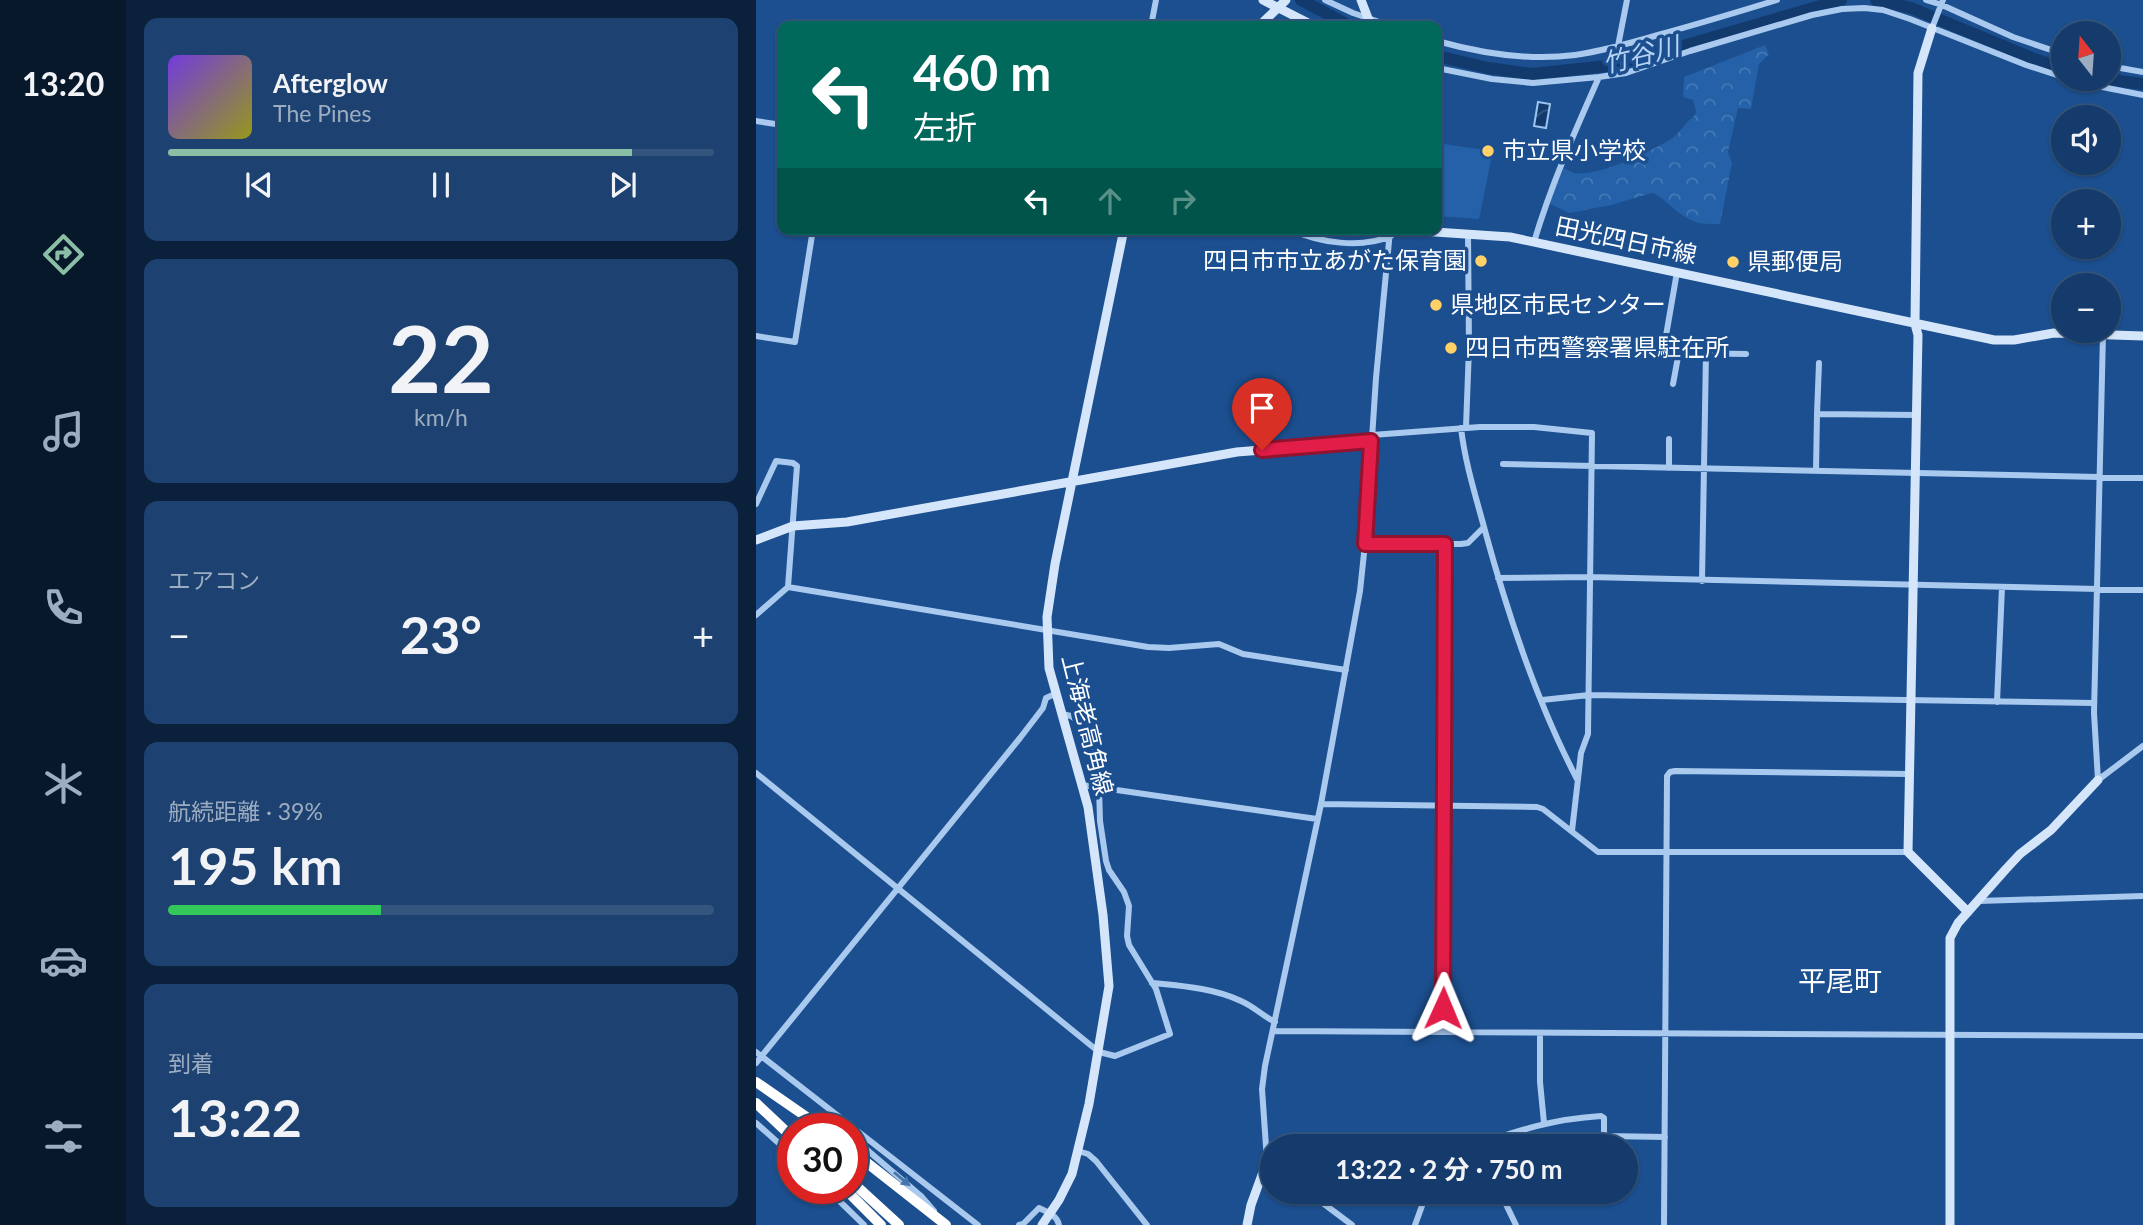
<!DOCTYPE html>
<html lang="ja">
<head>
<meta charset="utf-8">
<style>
	:root { --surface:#143b6b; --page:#1d4271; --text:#f1f3f6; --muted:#9dadc1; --line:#33557e; --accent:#8abfa5 }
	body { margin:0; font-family:Lato,"Noto Sans JP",sans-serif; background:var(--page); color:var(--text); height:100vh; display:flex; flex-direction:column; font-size:26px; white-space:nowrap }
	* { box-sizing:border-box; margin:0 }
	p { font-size:23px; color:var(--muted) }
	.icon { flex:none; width:38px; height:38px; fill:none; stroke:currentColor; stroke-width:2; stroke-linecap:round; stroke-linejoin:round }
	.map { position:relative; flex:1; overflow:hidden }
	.sheet { display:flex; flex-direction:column; gap:18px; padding:18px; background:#0b203b; width:630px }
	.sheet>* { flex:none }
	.hud { position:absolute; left:21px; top:21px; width:665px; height:214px; border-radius:14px; box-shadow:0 2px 5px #0004,0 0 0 2px var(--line); background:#00695c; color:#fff; overflow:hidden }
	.needle { width:46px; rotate:343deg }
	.fabs { position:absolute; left:1295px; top:21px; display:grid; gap:14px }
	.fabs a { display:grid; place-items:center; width:70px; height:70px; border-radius:50%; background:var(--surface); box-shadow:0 2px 5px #0004,0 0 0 2px var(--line); font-size:35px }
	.speed { position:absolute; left:21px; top:1113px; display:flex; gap:14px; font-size:35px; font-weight:700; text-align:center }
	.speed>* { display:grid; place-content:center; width:91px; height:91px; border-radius:50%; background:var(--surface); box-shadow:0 2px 5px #0004,0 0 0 2px var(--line); line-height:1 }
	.speed .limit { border:10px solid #d22; background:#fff; color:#111 }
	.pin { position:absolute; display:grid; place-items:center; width:60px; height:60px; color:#fff; margin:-72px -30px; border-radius:50% 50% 50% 0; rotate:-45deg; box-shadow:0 0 7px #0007 }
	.pin .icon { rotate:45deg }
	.me { position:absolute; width:77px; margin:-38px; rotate:1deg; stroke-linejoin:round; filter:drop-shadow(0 0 5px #0008) }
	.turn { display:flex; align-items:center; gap:24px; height:147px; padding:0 21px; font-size:32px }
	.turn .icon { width:91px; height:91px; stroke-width:2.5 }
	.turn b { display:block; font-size:49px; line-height:60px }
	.lanes { display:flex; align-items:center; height:66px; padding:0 21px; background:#0003; justify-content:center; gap:35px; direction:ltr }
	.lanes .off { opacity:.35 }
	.big { font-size:52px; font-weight:700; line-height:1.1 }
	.sheet .card { flex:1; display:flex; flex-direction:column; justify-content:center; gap:10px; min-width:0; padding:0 24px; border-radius:14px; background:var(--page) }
	.sheet .dial { align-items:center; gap:0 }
	.dial b { font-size:91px; line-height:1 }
	.song { display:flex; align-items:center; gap:21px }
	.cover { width:84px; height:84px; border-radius:10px; background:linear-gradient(135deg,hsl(260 70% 55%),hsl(60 70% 35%)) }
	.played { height:7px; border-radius:4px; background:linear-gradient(90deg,var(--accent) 85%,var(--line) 85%) }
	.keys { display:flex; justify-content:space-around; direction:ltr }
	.heat { display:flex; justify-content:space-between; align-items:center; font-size:38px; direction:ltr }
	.charge { height:10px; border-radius:5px; background:linear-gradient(90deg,#34c759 39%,var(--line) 0) }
	.trip { position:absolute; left:504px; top:1134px; width:378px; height:70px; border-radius:35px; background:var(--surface); box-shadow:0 2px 5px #0004,0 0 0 2px var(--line); font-weight:700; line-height:70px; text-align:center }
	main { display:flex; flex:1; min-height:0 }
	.tab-bar { display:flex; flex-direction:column; width:126px; justify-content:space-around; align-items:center; background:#08182b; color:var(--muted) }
	.tab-bar .icon { width:49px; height:49px }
	.tab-bar .on { color:var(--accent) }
	.tab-bar b { font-size:32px; color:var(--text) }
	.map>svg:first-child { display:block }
	.forest { fill:url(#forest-crowns) }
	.pitch { fill:#2461a8 }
	.water { fill:url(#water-waves); stroke:#9cc4f0; stroke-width:2 }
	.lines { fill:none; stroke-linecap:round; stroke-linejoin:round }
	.river { stroke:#123a6d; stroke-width:12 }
	.street { stroke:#a9c9ee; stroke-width:6 }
	.secondary { stroke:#d6e6fa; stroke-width:9 }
	.highway { stroke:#fff; stroke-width:10 }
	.oneway { fill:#4674ac }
	.route-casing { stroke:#92132f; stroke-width:18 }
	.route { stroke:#e11d48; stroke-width:12 }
	.poi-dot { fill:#ffd166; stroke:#1b4f8f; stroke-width:2.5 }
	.labels { text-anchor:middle; stroke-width:7; stroke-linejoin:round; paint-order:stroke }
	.poi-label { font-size:24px; fill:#fff; stroke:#1b4f8f; text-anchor:start }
	.street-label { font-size:24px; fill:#fff; stroke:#1b4f8f }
	.water-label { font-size:26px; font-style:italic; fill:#b5d3f5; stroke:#1b4f8f }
	.quarter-label { font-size:28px; fill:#fff; stroke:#1b4f8f }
</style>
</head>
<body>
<main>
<nav class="tab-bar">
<b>13:20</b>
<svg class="icon on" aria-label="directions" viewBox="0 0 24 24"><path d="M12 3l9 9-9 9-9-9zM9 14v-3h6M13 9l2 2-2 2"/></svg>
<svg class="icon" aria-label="music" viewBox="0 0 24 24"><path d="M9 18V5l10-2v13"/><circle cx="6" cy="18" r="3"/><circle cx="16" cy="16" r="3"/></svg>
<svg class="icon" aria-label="phone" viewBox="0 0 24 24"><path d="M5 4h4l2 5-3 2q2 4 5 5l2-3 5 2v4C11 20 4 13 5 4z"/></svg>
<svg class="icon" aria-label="climate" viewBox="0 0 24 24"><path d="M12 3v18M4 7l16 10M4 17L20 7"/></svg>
<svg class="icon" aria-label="car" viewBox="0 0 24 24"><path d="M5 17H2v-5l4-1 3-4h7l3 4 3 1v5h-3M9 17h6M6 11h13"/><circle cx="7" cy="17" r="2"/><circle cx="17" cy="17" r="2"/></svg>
<svg class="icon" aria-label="filters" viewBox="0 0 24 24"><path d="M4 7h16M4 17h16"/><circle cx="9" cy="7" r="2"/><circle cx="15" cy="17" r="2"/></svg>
</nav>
<section class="sheet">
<div class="card">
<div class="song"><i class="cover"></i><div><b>Afterglow</b><p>The Pines</p></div></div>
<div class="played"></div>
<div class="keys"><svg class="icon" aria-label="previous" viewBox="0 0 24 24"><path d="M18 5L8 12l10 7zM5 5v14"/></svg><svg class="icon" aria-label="pause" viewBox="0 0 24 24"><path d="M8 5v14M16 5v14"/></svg><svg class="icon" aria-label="next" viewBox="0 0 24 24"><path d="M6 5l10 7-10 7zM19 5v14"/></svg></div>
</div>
<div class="card dial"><b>22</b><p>km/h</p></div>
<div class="card"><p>エアコン</p>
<div class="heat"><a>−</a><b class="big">23°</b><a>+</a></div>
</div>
<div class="card"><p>航続距離 · 39%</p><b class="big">195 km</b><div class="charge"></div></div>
<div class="card"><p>到着</p><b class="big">13:22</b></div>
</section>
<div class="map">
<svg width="1387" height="1225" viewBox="0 0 1387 1225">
	<defs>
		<pattern id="forest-crowns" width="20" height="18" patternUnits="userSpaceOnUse" patternTransform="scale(1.75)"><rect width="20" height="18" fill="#2461a8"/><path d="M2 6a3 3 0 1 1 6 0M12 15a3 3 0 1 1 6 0" fill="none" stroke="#4579b5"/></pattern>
		<pattern id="water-waves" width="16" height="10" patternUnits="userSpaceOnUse" patternTransform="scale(1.75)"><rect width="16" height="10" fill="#123a6d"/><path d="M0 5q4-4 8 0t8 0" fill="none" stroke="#365883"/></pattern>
	</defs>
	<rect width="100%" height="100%" fill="#1b4f8f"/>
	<path class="forest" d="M 1009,45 L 1013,54 L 1003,64 L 995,109 L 982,108 L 972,152 L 976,163 L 964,224 C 941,225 932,221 915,206 C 908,201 904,195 896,193 L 855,205 L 813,213 L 792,203 L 808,168 C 809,169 816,172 818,173 C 840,178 896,151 915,139 C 924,133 930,122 939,115 L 940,111 L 937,100 L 927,97 L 928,77 Z"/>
	<path class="pitch" d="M 681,143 L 737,151 L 723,219 L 681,216 Z"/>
	<path class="water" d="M 782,102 L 794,104 L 790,128 L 778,126 Z"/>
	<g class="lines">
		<path class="river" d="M 545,0 L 594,26
			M 1120,0 L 1155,8 L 1281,60 L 1307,68
			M 681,56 L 732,68 L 776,74 L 851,66 L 917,49 L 1085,0
			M 1349,79 L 1387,84"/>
		<path class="street" d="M 569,0 L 597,13 L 635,26
			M 1170,0 L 1186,5 L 1257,37 L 1307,54
			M 395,26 L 400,0
			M 1176,28 L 1187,0
			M 681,41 C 724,53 774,61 819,55 C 847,51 875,43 902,35 C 942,24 982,12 1021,0
			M 1353,66 L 1387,72
			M 681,68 L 736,79 L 777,83 L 843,77 L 870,73 L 934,51 L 1056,15 L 1086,9 L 1108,8 L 1127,10 L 1154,19 L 1270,65 L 1307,77
			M 870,73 L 862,46 L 871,0
			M 1314,79 L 1331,84 L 1387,95
			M 0,121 L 26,125
			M 534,229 C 563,243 605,249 635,236
			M 778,242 C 795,185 819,131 843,77
			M 0,336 L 39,342 L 57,229
			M 922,357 L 925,353 L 990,354
			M 917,384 L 922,357 L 907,353 L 921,272
			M 1061,414 L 1063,363
			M 710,427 L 713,348 L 712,233
			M 705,428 C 709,462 719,494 728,527 C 751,612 780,701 821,779
			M 616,435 L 724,427 L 778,427 L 836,433 L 832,734 L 825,753 L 816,831
			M 747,464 L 1387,478
			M 913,468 L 913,439
			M 1060,471 L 1061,414 L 1161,415
			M 0,504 L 20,461 L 37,463 L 41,466 L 32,587 L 0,615
			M 609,544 L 705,544 L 712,543 L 728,527
			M 742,578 L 833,577 L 1387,590
			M 946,581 L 950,353
			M 32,587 L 392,647 L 413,648 L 463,644 L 487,654 L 590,670
			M 786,700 L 833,695 L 1338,703
			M 1241,702 L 1246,587
			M 0,773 L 343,1052 L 359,1056 L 414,1034 L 400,989 L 373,945 L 371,936 L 373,906 L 368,892 L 353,870 L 350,861 L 344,821 L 343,787 L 334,742 L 325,723 L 315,716 L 306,714
			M 1342,780 L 1338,713 L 1347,334
			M 1342,780 L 1387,746
			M 326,785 L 561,819
			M 565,804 L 781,807 L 787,809 L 842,852 L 1152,852
			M 1223,901 L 1387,896
			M 396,983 C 426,986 458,988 485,1001 C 497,1006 507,1016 519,1022
			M 517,1031 L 1387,1036
			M 687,1032 L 689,544
			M 784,1033 L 784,1082 L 788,1123
			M 0,1052 L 222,1225
			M 0,1063 L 264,738 L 287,708 L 290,698 L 299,694
			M 81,1118 L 87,1129
			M 0,1123 L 37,1156
			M 96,1137 L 165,1196 L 178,1211
			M 718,1146 C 763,1130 797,1119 845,1116 L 848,1118 L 848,1133 L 850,1136 L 909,1137
			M 322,1151 L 332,1154 L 340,1161 L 391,1225
			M 516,1165 L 511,1161 L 506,1089 L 509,1066 L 565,804 L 604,591 L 609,544 L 620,378 L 634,231
			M 70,1188 L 108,1225
			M 552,1192 L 596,1225
			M 744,1192 L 760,1225
			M 263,1225 L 267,1224 L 283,1208 C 291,1212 301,1215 303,1225
			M 659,1225 L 667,1203 L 676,1192
			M 908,1225 L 911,776 L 914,772 L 919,771 L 1153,774"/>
		<path class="secondary" d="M 507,0 L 558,26
			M 605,0 L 615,26
			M 503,26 L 530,0
			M 1176,28 L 1162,73 L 1159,324 L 1162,335 L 1152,852 L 1212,912
			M 634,229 L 754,237 L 1238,340 L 1258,340 L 1298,333 L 1387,336
			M 0,540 L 37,526 L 91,522 L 481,452 L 615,441
			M 286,1225 L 303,1200 L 316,1174 L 333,1104 L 353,986 L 347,915 L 332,807 L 293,668 L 291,617 L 299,564 L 368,229
			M 491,1225 L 495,1205 L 511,1161
			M 1194,1225 L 1194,938 L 1202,923 L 1250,869 L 1264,854 L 1295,830 L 1342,780"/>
		<path class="highway" d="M 0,1082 L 68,1129
			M 0,1103 L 37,1138
			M 96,1151 L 190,1225
			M 96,1182 L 143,1225
			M 88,1188 L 125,1225"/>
	</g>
	<defs><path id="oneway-solid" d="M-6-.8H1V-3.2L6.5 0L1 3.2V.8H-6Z" transform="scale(1.75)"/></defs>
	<use class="oneway" href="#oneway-solid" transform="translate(146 1179) rotate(40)"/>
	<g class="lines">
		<defs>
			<path id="route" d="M 506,450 L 615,441 L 609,544 L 689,544 L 687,1008"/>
		</defs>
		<use href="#route" class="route-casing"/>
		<use href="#route" class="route"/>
	</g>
	<g class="poi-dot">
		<circle cx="732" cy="151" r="7"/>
		<circle cx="725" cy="261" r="7"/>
		<circle cx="977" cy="262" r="7"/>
		<circle cx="680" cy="305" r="7"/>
		<circle cx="695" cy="348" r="7"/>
	</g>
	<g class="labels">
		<g class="poi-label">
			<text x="746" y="159">市立県小学校</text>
			<text x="711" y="269" text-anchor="end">四日市市立あがた保育園</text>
			<text x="991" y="270">県郵便局</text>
			<text x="694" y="313">県地区市民センター</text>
			<text x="709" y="356">四日市西警察署県駐在所</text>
		</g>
		<g class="street-label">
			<text transform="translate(870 241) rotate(12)" y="8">田光四日市線</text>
			<text transform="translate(331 725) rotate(76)" y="8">上海老高角線</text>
		</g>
		<g class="water-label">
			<text transform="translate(885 55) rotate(-14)" y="9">竹谷川</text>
		</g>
		<g class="quarter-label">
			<text x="1084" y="991">平尾町</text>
		</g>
	</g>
</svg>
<div class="fabs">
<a><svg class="needle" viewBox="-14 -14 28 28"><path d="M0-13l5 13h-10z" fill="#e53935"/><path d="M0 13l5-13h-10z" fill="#9dadc1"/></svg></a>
<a><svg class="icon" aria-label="sound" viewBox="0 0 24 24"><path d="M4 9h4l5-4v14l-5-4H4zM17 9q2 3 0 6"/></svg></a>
<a>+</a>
<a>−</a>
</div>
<div class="speed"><div class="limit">30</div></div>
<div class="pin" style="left:506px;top:450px;background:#d93025"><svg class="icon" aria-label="arrive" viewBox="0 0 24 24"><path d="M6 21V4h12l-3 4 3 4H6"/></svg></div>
<svg class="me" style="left:687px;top:1008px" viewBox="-20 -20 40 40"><path d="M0-17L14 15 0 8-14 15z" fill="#e11d48" stroke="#fff" stroke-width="4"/></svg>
<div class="trip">13:22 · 2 分 · 750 m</div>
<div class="hud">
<div class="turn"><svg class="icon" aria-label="left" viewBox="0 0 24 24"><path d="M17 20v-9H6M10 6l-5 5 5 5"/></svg><div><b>460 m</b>左折</div></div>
<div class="lanes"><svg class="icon" aria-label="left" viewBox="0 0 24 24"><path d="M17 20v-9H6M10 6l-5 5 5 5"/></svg><svg class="icon off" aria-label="ahead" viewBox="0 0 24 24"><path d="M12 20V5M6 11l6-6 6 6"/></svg><svg class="icon off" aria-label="right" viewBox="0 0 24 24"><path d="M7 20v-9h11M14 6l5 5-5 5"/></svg></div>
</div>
</div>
</main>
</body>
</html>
